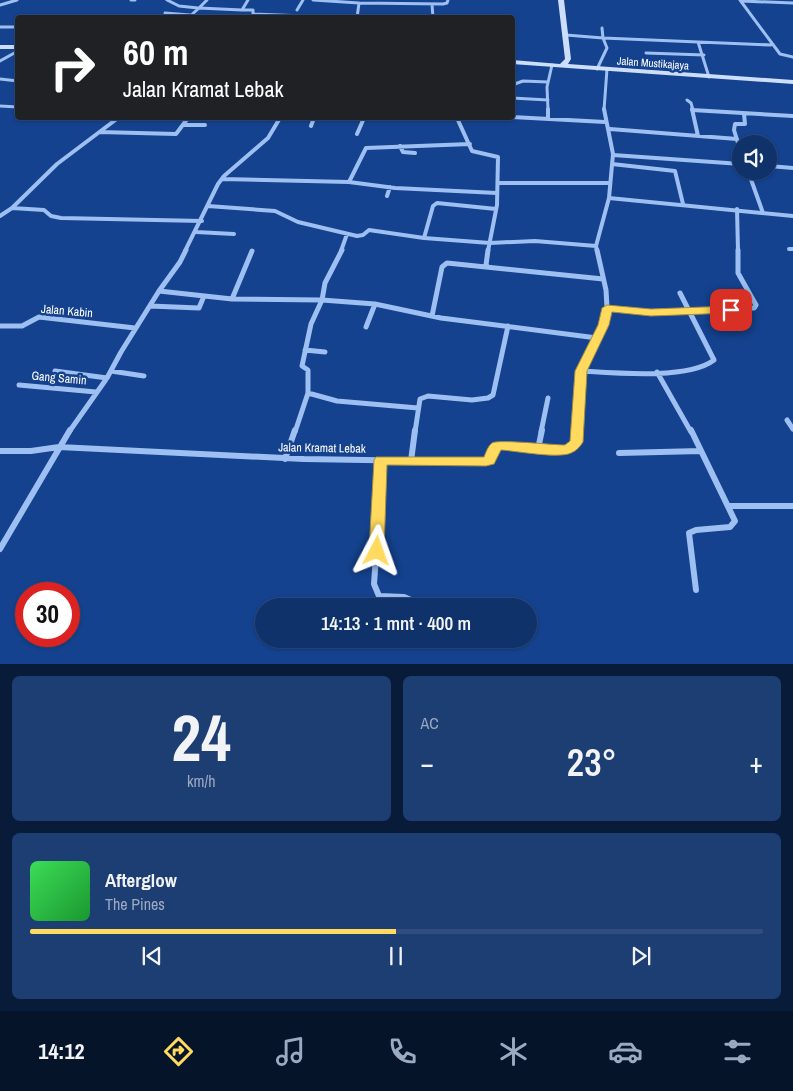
<!DOCTYPE html>
<html lang="id">
<head>
<meta charset="utf-8">
<style>
	:root { --surface:#0f326a; --page:#1d3e72; --text:#f1f3f6; --muted:#9baac1; --line:#2f4d7e; --accent:#ffda5e }
	body { margin:0; font-family:"Archivo Narrow",sans-serif; background:var(--page); color:var(--text); height:100vh; display:flex; flex-direction:column; font-size:19px; white-space:nowrap }
	* { box-sizing:border-box; margin:0 }
	p { font-size:16px; color:var(--muted) }
	.icon { flex:none; width:28px; height:28px; fill:none; stroke:currentColor; stroke-width:2; stroke-linecap:round; stroke-linejoin:round }
	.map { position:relative; height:664px; overflow:hidden }
	.drawer { display:flex; flex-direction:column; gap:12px; padding:12px; background:#081c3a; flex:1 }
	.drawer>* { flex:none }
	.guide { position:absolute; left:15px; top:15px; width:500px; height:105px; border-radius:5px; box-shadow:0 1px 4px #0004,0 0 0 1px var(--line); background:#202124; color:#fff; overflow:hidden }
	.buttons { position:absolute; left:732px; top:135px; display:grid; gap:10px }
	.buttons a { display:grid; place-items:center; width:45px; height:45px; border-radius:50%; background:var(--surface); box-shadow:0 1px 4px #0004,0 0 0 1px var(--line); font-size:25px }
	.speed { position:absolute; left:15px; top:582px; display:flex; gap:10px; font-size:25px; font-weight:700; text-align:center }
	.speed>* { display:grid; place-content:center; width:65px; height:65px; border-radius:50%; background:var(--surface); box-shadow:0 1px 4px #0004,0 0 0 1px var(--line); line-height:1 }
	.speed .limit { border:8px solid #d22; background:#fff; color:#111 }
	.pin { position:absolute; display:grid; place-items:center; width:42px; height:42px; color:#fff; margin:-21px; border-radius:10px; box-shadow:0 2px 8px #0006 }
	.me { position:absolute; width:55px; margin:-28px; rotate:4deg; stroke-linejoin:round; filter:drop-shadow(0 0 4px #0008) }
	.turn { display:flex; align-items:center; gap:18px; height:105px; padding:0 25px; font-size:22px }
	.turn .icon { width:65px; height:65px; stroke-width:2.5 }
	.turn b { display:block; font-size:35px; line-height:42px }
	.big { font-size:38px; font-weight:600; line-height:1.1 }
	.drawer .tile { flex:1; display:flex; flex-direction:column; justify-content:center; gap:8px; min-width:0; padding:0 18px; border-radius:8px; background:var(--page) }
	.drawer .dial { align-items:center; gap:0 }
	.dial b { font-size:65px; line-height:1 }
	.song { display:flex; align-items:center; gap:15px }
	.cover { width:60px; height:60px; border-radius:8px; background:linear-gradient(135deg,hsl(130 70% 55%),hsl(130 70% 35%)) }
	.played { height:5px; border-radius:2px; background:linear-gradient(90deg,var(--accent) 50%,var(--line) 50%) }
	.keys { display:flex; justify-content:space-around; direction:ltr }
	.heat { display:flex; justify-content:space-between; align-items:center; font-size:28px; direction:ltr }
	.drawer .tiles { flex:1; display:grid; gap:12px; grid-template-columns:1fr 1fr }
	.tile:last-child { grid-column:span 2 }
	.trip { position:absolute; left:255px; top:598px; width:282px; height:50px; border-radius:25px; background:var(--surface); box-shadow:0 1px 4px #0004,0 0 0 1px var(--line); font-weight:600; line-height:50px; text-align:center }
	.tab-bar { display:flex; height:80px; justify-content:space-around; align-items:center; background:#06142a; color:var(--muted) }
	.tab-bar .icon { width:35px; height:35px }
	.tab-bar .current { color:var(--accent) }
	.tab-bar b { font-size:22px; color:var(--text) }
	.map>svg:first-child { display:block }
	.lines { fill:none; stroke-linecap:round; stroke-linejoin:round }
	.minor-far3 { stroke:#9ebff1; stroke-width:3 }
	.minor-far2 { stroke:#9ebff1; stroke-width:4 }
	.minor-far1 { stroke:#9ebff1; stroke-width:5 }
	.minor { stroke:#9ebff1; stroke-width:6 }
	.secondary { fill:#cddefb; fill-rule:evenodd }
	.route { fill:#ffda5e; stroke:#a68e3d }
	.labels { text-anchor:middle; stroke-width:5; stroke-linejoin:round; paint-order:stroke }
	.far-street-label { font-size:11px; fill:#fff; stroke:#14428e }
	.street-label { font-size:12px; fill:#fff; stroke:#14428e }
</style>
</head>
<body>
<div class="map">
<svg width="793" height="664" viewBox="0 0 793 664">
	<rect width="100%" height="100%" fill="#14428e"/>
	<g class="lines">
		<path class="minor-far3" d="M 131,0 L 135,0
			M 167,0 L 179,6 L 198,8
			M 313,0 L 359,3 L 443,4 L 447,3 L 448,0
			M 740,0 L 780,54 L 793,57
			M 741,1 L 793,3
			M 432,4 L 433,18
			M 0,5 L 17,0
			M 199,8 L 207,0
			M 242,10 L 253,10 L 253,14 L 356,18
			M 297,10 L 303,0
			M 165,13 L 190,15
			M 51,17 L 78,16
			M 188,18 L 199,8 L 242,10 L 248,0
			M 357,18 L 359,3
			M 0,27 L 18,27
			M 602,28 L 603,38 L 771,45
			M 566,35 L 603,38 L 607,48 L 597,69
			M 698,42 L 709,77
			M 646,53 L 704,55
			M 0,61 L 18,51
			M 0,79 L 18,81
			M 512,85 L 523,81 L 548,82
			M 512,98 L 548,100
			M 687,100 L 691,103 L 693,110
			M 0,106 L 18,107
			M 548,110 L 547,87 L 552,65
			M 604,110 L 607,69
			M 692,110 L 694,110"/>
		<path class="minor-far2" d="M 548,109 L 548,118
			M 692,109 L 698,136
			M 692,110 L 793,116
			M 512,117 L 605,122
			M 457,118 L 472,151 L 498,157 L 497,205 L 488,251
			M 183,125 L 205,125
			M 311,126 L 314,118
			M 610,129 L 737,139
			M 100,132 L 176,134 L 188,118
			M 357,134 L 364,118
			M 400,146 L 403,152 L 415,153
			M 741,153 L 734,130 L 735,124 L 745,124 L 744,114
			M 613,155 L 741,164
			M 612,164 L 675,171 L 683,204
			M 769,166 L 793,168
			M 748,171 L 763,213
			M 222,179 L 349,182 L 366,148 L 470,144
			M 349,182 L 395,188 L 497,193
			M 499,183 L 610,183
			M 387,196 L 390,187
			M 609,198 L 793,216
			M 208,206 L 275,211 L 298,222 L 357,236 L 363,235 L 369,230 L 424,238 L 490,243 L 535,241 L 596,246
			M 12,208 L 44,210 L 51,216 L 61,218 L 202,221
			M 737,209 L 738,251
			M 0,216 L 12,208 L 57,164 L 118,118
			M 196,232 L 234,234
			M 424,238 L 433,206 L 437,203 L 496,209
			M 789,249 L 793,249
			M 185,251 L 218,184 L 224,176 L 268,138 L 280,118
			M 341,251 L 347,234
			M 597,251 L 596,246 L 609,198 L 613,154 L 604,109"/>
		<path class="minor-far1" d="M 488,267 L 486,265 L 488,250
			M 159,291 L 232,299 L 322,300 L 325,283 L 342,250
			M 232,299 L 252,251
			M 150,306 L 199,308 L 204,296
			M 607,308 L 651,312 L 754,308 L 756,305 L 738,273 L 738,250
			M 432,316 L 442,267 L 447,263 L 603,279
			M 0,326 L 22,326 L 39,317 L 135,328
			M 366,327 L 375,304
			M 305,350 L 325,352
			M 55,371 L 107,378
			M 111,371 L 144,376
			M 581,371 C 614,373 688,380 714,360 L 680,293
			M 657,372 L 691,432
			M 19,385 L 96,392
			M 418,408 L 337,401 L 308,393 L 308,370 L 302,366 L 311,324 L 322,300 L 375,304 L 441,318 L 597,338
			M 787,420 L 793,429
			M 69,432 L 107,378 L 121,352 L 159,291 L 180,262 L 186,250
			M 295,432 L 308,393
			M 415,432 L 420,399 L 428,396 L 472,400 L 488,398 L 493,395 L 508,326
			M 541,432 L 548,398
			M 577,432 L 581,371 L 604,325 L 607,308 L 606,290 L 597,250"/>
		<path class="minor" d="M 691,430 L 735,521 L 730,527 L 696,530 L 689,533 L 696,590
			M 538,449 L 542,430
			M 0,451 L 31,451 L 59,447 L 304,459 L 486,462 L 498,445 C 521,448 556,458 576,442 L 577,430
			M 619,453 L 701,451
			M 285,459 L 295,430
			M 380,460 L 379,515 L 374,584 L 379,596 L 404,597 L 411,600 L 414,606
			M 411,461 L 415,430
			M 729,506 L 793,506
			M 0,549 L 70,430"/>
		<path class="secondary" d="M 558,0 L 564,0 L 571,59 L 568,64 L 793,80 L 793,84 L 512,64 L 512,60 L 560,64 L 565,59 Z
			M 0,45 L 18,45 L 18,49 L 0,49 Z"/>
	</g>
	<path class="route" d="M 607,305 L 651,309 L 731,306 L 737,310 L 731,313 L 651,316 L 612,312 L 609,325 L 587,371 L 583,442 C 580,447 576,451 571,453 C 559,459 516,451 501,450 L 494,464 L 486,466 L 387,465 L 384,551 L 382,555 L 377,557 L 371,555 L 369,551 L 374,460 L 376,457 L 484,457 C 486,452 488,446 492,443 C 497,439 553,445 565,445 L 570,441 L 575,371 L 598,325 L 602,308 Z"/>
	<g class="labels">
		<g class="far-street-label">
			<text transform="translate(653 63) rotate(4)" y="4">Jalan Mustikajaya</text>
		</g>
		<g class="street-label">
			<text transform="translate(67 311) rotate(5)" y="4">Jalan Kabin</text>
			<text transform="translate(59 378) rotate(5)" y="4">Gang Samin</text>
			<text transform="translate(322 448) rotate(1)" y="4">Jalan Kramat Lebak</text>
		</g>
	</g>
</svg>
<div class="buttons">
<a><svg class="icon" aria-label="sound" viewBox="0 0 24 24"><path d="M4 9h4l5-4v14l-5-4H4zM17 9q2 3 0 6"/></svg></a>
</div>
<div class="speed"><div class="limit">30</div></div>
<div class="pin" style="left:731px;top:310px;background:#d93025"><svg class="icon" aria-label="arrive" viewBox="0 0 24 24"><path d="M6 21V4h12l-3 4 3 4H6"/></svg></div>
<svg class="me" style="left:377px;top:551px" viewBox="-20 -20 40 40"><path d="M0-17L14 15 0 8-14 15z" fill="#ffda5e" stroke="#fff" stroke-width="4"/></svg>
<div class="trip">14:13 · 1 mnt · 400 m</div>
<div class="guide">
<div class="turn"><svg class="icon" aria-label="right" viewBox="0 0 24 24"><path d="M7 20v-9h11M14 6l5 5-5 5"/></svg><div><b>60 m</b>Jalan Kramat Lebak</div></div>
</div>
</div>
<section class="drawer">
<div class="tiles">
<div class="tile dial"><b>24</b><p>km/h</p></div>
<div class="tile"><p>AC</p>
<div class="heat"><a>−</a><b class="big">23°</b><a>+</a></div>
</div>
<div class="tile">
<div class="song"><i class="cover"></i><div><b>Afterglow</b><p>The Pines</p></div></div>
<div class="played"></div>
<div class="keys"><svg class="icon" aria-label="previous" viewBox="0 0 24 24"><path d="M18 5L8 12l10 7zM5 5v14"/></svg><svg class="icon" aria-label="pause" viewBox="0 0 24 24"><path d="M8 5v14M16 5v14"/></svg><svg class="icon" aria-label="next" viewBox="0 0 24 24"><path d="M6 5l10 7-10 7zM19 5v14"/></svg></div>
</div>
</div>
</section>
<nav class="tab-bar">
<b>14:12</b>
<svg class="icon current" aria-label="directions" viewBox="0 0 24 24"><path d="M12 3l9 9-9 9-9-9zM9 14v-3h6M13 9l2 2-2 2"/></svg>
<svg class="icon" aria-label="music" viewBox="0 0 24 24"><path d="M9 18V5l10-2v13"/><circle cx="6" cy="18" r="3"/><circle cx="16" cy="16" r="3"/></svg>
<svg class="icon" aria-label="phone" viewBox="0 0 24 24"><path d="M5 4h4l2 5-3 2q2 4 5 5l2-3 5 2v4C11 20 4 13 5 4z"/></svg>
<svg class="icon" aria-label="climate" viewBox="0 0 24 24"><path d="M12 3v18M4 7l16 10M4 17L20 7"/></svg>
<svg class="icon" aria-label="car" viewBox="0 0 24 24"><path d="M5 17H2v-5l4-1 3-4h7l3 4 3 1v5h-3M9 17h6M6 11h13"/><circle cx="7" cy="17" r="2"/><circle cx="17" cy="17" r="2"/></svg>
<svg class="icon" aria-label="filters" viewBox="0 0 24 24"><path d="M4 7h16M4 17h16"/><circle cx="9" cy="7" r="2"/><circle cx="15" cy="17" r="2"/></svg>
</nav>
</body>
</html>
